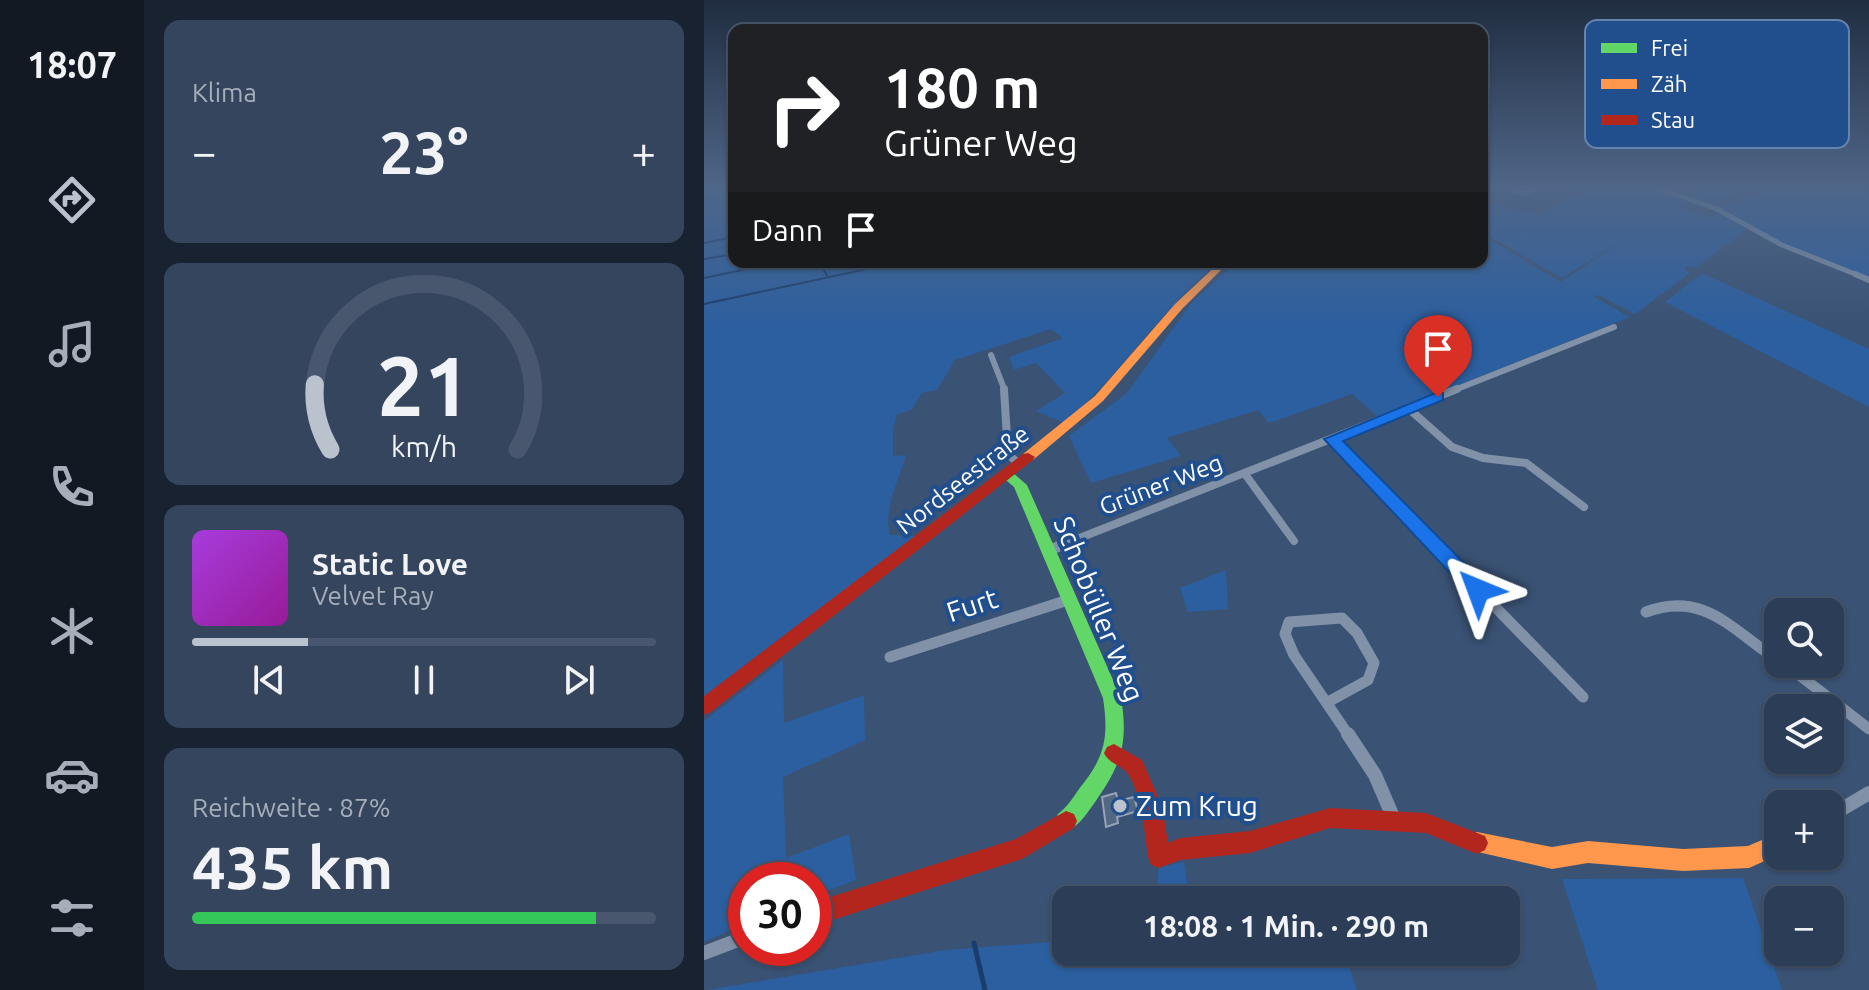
<!DOCTYPE html>
<html lang="de">
<head>
<meta charset="utf-8">
<style>
	:root { --surface:#2c3e57; --page:#34455d; --text:#f1f3f6; --muted:#a6aeba; --line:#48576d; --accent:#bac2ce }
	body { margin:0; font-family:Ubuntu,sans-serif; background:var(--page); color:var(--text); height:100vh; display:flex; flex-direction:column; font-size:30px; white-space:nowrap }
	* { box-sizing:border-box; margin:0 }
	p { font-size:26px; color:var(--muted) }
	.icon { flex:none; width:44px; height:44px; fill:none; stroke:currentColor; stroke-width:2; stroke-linecap:round; stroke-linejoin:round }
	.map { position:relative; flex:1; overflow:hidden }
	.panel { display:flex; flex-direction:column; gap:20px; padding:20px; background:#182230; width:560px }
	.panel>* { flex:none }
	.guide { position:absolute; left:24px; top:24px; width:760px; height:244px; border-radius:16px; box-shadow:0 2px 6px #0004,0 0 0 2px var(--line); background:#202124; color:#fff; overflow:hidden }
	.fabs { position:absolute; left:1060px; top:598px; display:grid; gap:16px }
	.fabs a { display:grid; place-items:center; width:80px; height:80px; border-radius:16px; background:var(--surface); box-shadow:0 2px 6px #0004,0 0 0 2px var(--line); font-size:40px }
	.speed { position:absolute; left:24px; top:862px; display:flex; gap:16px; font-size:40px; font-weight:700; text-align:center }
	.speed>* { display:grid; place-content:center; width:104px; height:104px; border-radius:50%; background:var(--surface); box-shadow:0 2px 6px #0004,0 0 0 2px var(--line); line-height:1 }
	.speed .limit { border:12px solid #d22; background:#fff; color:#111 }
	.pin { position:absolute; display:grid; place-items:center; width:68px; height:68px; color:#fff; margin:-82px -34px; border-radius:50% 50% 50% 0; rotate:-45deg; box-shadow:0 0 8px #0007 }
	.pin .icon { rotate:45deg }
	.me { position:absolute; width:88px; margin:-44px; rotate:316deg; stroke-linejoin:round; filter:drop-shadow(0 0 6px #0008) }
	.turn { display:flex; align-items:center; gap:28px; height:168px; padding:0 24px; font-size:36px }
	.turn .icon { width:104px; height:104px; stroke-width:2.5 }
	.turn b { display:block; font-size:56px; line-height:68px }
	.then { display:flex; align-items:center; height:76px; padding:0 24px; background:#0003; gap:16px; font-size:30px }
	.big { font-size:60px; font-weight:600; line-height:1.1 }
	.panel .tile { flex:1; display:flex; flex-direction:column; justify-content:center; gap:12px; min-width:0; padding:0 28px; border-radius:16px; background:var(--page) }
	.panel .dial { align-items:center; gap:0 }
	.dial svg { height:208px; overflow:visible; fill:none; stroke:var(--line); stroke-width:7; stroke-linecap:round; text-anchor:middle }
	.dial text { fill:var(--text); stroke:none }
	.song { display:flex; align-items:center; gap:24px }
	.cover { width:96px; height:96px; border-radius:12px; background:linear-gradient(135deg,hsl(280 70% 55%),hsl(300 70% 35%)) }
	.played { height:8px; border-radius:4px; background:linear-gradient(90deg,var(--accent) 25%,var(--line) 25%) }
	.keys { display:flex; justify-content:space-around; direction:ltr }
	.heat { display:flex; justify-content:space-between; align-items:center; font-size:44px; direction:ltr }
	.charge { height:12px; border-radius:6px; background:linear-gradient(90deg,#34c759 87%,var(--line) 0) }
	.trip { position:absolute; left:348px; top:886px; width:468px; height:80px; border-radius:16px; background:var(--surface); box-shadow:0 2px 6px #0004,0 0 0 2px var(--line); font-weight:600; line-height:80px; text-align:center }
	main { display:flex; flex:1; min-height:0 }
	.menu { display:flex; flex-direction:column; width:144px; justify-content:space-around; align-items:center; background:#121923; color:var(--muted) }
	.menu .icon { width:56px; height:56px }
	.menu .current { color:var(--accent) }
	.menu b { font-size:36px; color:var(--text) }
	.map>svg:first-child { display:block }
	.green { fill:#2c5f9f }
	.lines { fill:none; stroke-linecap:round; stroke-linejoin:round }
	.stream-far1 { stroke:#1a3d6d; stroke-width:2 }
	.stream { stroke:#1a3d6d; stroke-width:5 }
	.building { fill:#536883; stroke:#95a3b7; stroke-width:2 }
	.street-far4 { stroke:#8192a8; stroke-width:5 }
	.street-far3 { stroke:#8192a8; stroke-width:6 }
	.street-far2 { stroke:#8192a8; stroke-width:8 }
	.street-far1 { stroke:#8192a8; stroke-width:11 }
	.street { stroke:#8192a8; stroke-width:14 }
	.fast { fill:#63d668; fill-rule:evenodd }
	.slow { fill:#ff974d; fill-rule:evenodd }
	.jam { fill:#b3261e; fill-rule:evenodd }
	.route { fill:#1a73e8; stroke:#114b97; stroke-width:2 }
	.poi-dot { fill:#bac2ce; stroke:#214f8d; stroke-width:3 }
	.labels { text-anchor:middle; stroke-width:8; stroke-linejoin:round; paint-order:stroke }
	.street-label { font-size:24px; fill:#fff; stroke:#214f8d }
	.near-street-label { font-size:28px; fill:#fff; stroke:#214f8d }
	.near-poi-label { font-size:28px; fill:#fff; stroke:#214f8d; text-anchor:start }
	.key { fill:#214f8d; stroke:#6484af; stroke-width:2 }
	.key-label { font-size:22px; fill:#fff }
</style>
</head>
<body>
<main>
<nav class="menu">
<b>18:07</b>
<svg class="icon current" aria-label="directions" viewBox="0 0 24 24"><path d="M12 3l9 9-9 9-9-9zM9 14v-3h6M13 9l2 2-2 2"/></svg>
<svg class="icon" aria-label="music" viewBox="0 0 24 24"><path d="M9 18V5l10-2v13"/><circle cx="6" cy="18" r="3"/><circle cx="16" cy="16" r="3"/></svg>
<svg class="icon" aria-label="phone" viewBox="0 0 24 24"><path d="M5 4h4l2 5-3 2q2 4 5 5l2-3 5 2v4C11 20 4 13 5 4z"/></svg>
<svg class="icon" aria-label="climate" viewBox="0 0 24 24"><path d="M12 3v18M4 7l16 10M4 17L20 7"/></svg>
<svg class="icon" aria-label="car" viewBox="0 0 24 24"><path d="M5 17H2v-5l4-1 3-4h7l3 4 3 1v5h-3M9 17h6M6 11h13"/><circle cx="7" cy="17" r="2"/><circle cx="17" cy="17" r="2"/></svg>
<svg class="icon" aria-label="filters" viewBox="0 0 24 24"><path d="M4 7h16M4 17h16"/><circle cx="9" cy="7" r="2"/><circle cx="15" cy="17" r="2"/></svg>
</nav>
<section class="panel">
<div class="tile"><p>Klima</p>
<div class="heat"><a>−</a><b class="big">23°</b><a>+</a></div>
</div>
<div class="tile dial"><svg viewBox="0 0 100 80">
<path d="M14 69A42 42 0 1 1 86 69"/>
<path d="M14 69A42 42 0 0 1 8 44" stroke="#bac2ce"/>
<text x="50" y="56" font-size="32" font-weight="700">21</text>
<text x="50" y="72" font-size="11">km/h</text>
</svg></div>
<div class="tile">
<div class="song"><i class="cover"></i><div><b>Static Love</b><p>Velvet Ray</p></div></div>
<div class="played"></div>
<div class="keys"><svg class="icon" aria-label="previous" viewBox="0 0 24 24"><path d="M18 5L8 12l10 7zM5 5v14"/></svg><svg class="icon" aria-label="pause" viewBox="0 0 24 24"><path d="M8 5v14M16 5v14"/></svg><svg class="icon" aria-label="next" viewBox="0 0 24 24"><path d="M6 5l10 7-10 7zM19 5v14"/></svg></div>
</div>
<div class="tile"><p>Reichweite · 87%</p><b class="big">435 km</b><div class="charge"></div></div>
</section>
<div class="map">
<svg width="1165" height="990" viewBox="0 0 1165 990">
	<rect width="100%" height="100%" fill="#3a5274"/>
	<path class="green" d="M 0,187 L 30,187 L 30,262 L 515,262 C 456,308 418,375 360,423 L 332,411 L 361,393 L 332,363 L 310,370 L 305,357 L 359,338 L 347,329 L 251,360 L 233,390 L 218,393 L 208,410 L 193,414 L 189,429 L 189,456 L 202,455 C 195,481 179,508 186,535 L 213,536 L 0,697 Z
		M 884,187 L 947,187 L 982,200 L 975,207 L 1008,218 L 1016,212 L 1043,229 L 993,267 L 982,267 L 980,269 L 986,273 L 931,314 L 894,295 L 890,297 L 926,317 L 674,417 L 648,394 L 565,423 L 554,410 L 463,438 L 477,456 L 387,483 L 365,436 L 423,393 L 488,302 L 533,262 L 778,262 L 778,235 L 857,282 L 927,235 L 858,278 L 778,232 L 781,222 L 778,223 L 778,204 L 837,214 Z
		M 1011,187 L 1051,187 L 1010,205 L 985,196 Z
		M 1064,187 L 1138,187 L 1165,193 L 1165,278 L 1085,247 L 1015,208 Z
		M 998,273 L 1165,349 L 1165,407 L 961,302 Z
		M 522,570 L 524,609 L 484,612 L 476,588 Z
		M 79,660 L 80,723 L 160,695 L 161,740 L 79,777 L 82,858 L 145,834 L 152,880 L 110,896 L 110,880 L 42,880 L 42,923 L 0,942 L 0,721 Z
		M 480,862 L 486,900 L 451,900 L 455,867 Z
		M 1039,878 L 1078,990 L 894,990 L 858,879 Z
		M 362,941 L 362,952 L 640,952 L 653,990 L 3,990 L 242,950 Z"/>
	<g class="lines">
		<path class="stream-far1" d="M 0,243 L 30,237
			M 0,259 L 30,254
			M 115,262 L 124,277
			M 0,278 L 77,262
			M 0,304 L 196,262"/>
		<path class="stream" d="M 270,943 L 281,990"/>
	</g>
	<path class="building" d="M 412,793 L 414,801 L 430,797 L 434,811 L 413,817 L 414,823 L 402,827 L 398,797 Z"/>
	<g class="lines">
		<path class="street-far4" d="M 799,187 L 820,194 L 834,187
			M 951,187 L 1013,209 L 1078,245 L 1156,276"/>
		<path class="street-far3" d="M 1151,274 L 1165,280
			M 287,355 L 301,391
			M 748,391 L 910,327"/>
		<path class="street-far2" d="M 300,389 L 304,454 L 316,465
			M 704,408 L 748,447 L 779,458 L 822,463 L 880,507
			M 628,439 L 727,541
			M 541,474 L 590,541
			M 368,541 L 753,389"/>
		<path class="street-far1" d="M 725,539 L 879,697
			M 343,551 L 373,539
			M 942,612 C 1000,590 1029,631 1074,660
			M 186,657 L 364,600
			M 1081,664 L 1165,729
			M 624,702 L 664,680 L 670,663 L 653,633 L 638,618 L 585,622 L 581,634 L 590,655 L 645,736"/>
		<path class="street" d="M 644,734 L 671,775 L 690,819
			M 1126,816 L 1165,793
			M 0,953 L 42,937"/>
		<path class="fast" d="M 303,471 L 308,472 L 323,485 L 417,698 C 425,745 416,767 389,805 C 381,816 375,826 362,831 L 354,828 L 351,821 L 354,814 C 363,807 369,798 375,789 C 401,757 405,738 399,698 L 310,487 L 296,475 Z"/>
		<path class="slow" d="M 516,262 L 525,262 L 478,309 L 399,401 L 329,460 L 319,460 L 317,457 L 319,454 L 391,396 L 471,304 Z
			M 773,832 L 848,847 L 884,841 L 979,849 L 1044,846 L 1074,833 L 1074,855 L 1045,868 L 979,871 L 884,863 L 848,869 L 765,850 L 762,843 L 765,836 Z"/>
		<path class="jam" d="M 324,453 L 331,457 L 329,460 L 7,712 L 0,715 L 0,696 L 319,454 Z
			M 410,744 L 438,760 L 458,806 L 464,843 L 476,838 L 546,831 L 626,808 L 722,813 L 781,836 L 784,843 L 781,850 L 773,854 L 722,833 L 626,828 L 546,853 L 476,860 L 455,868 L 447,865 L 444,857 C 440,830 439,798 424,774 C 418,765 405,764 400,753 L 403,747 Z
			M 362,811 L 370,814 L 373,821 L 370,828 L 318,859 L 110,926 L 110,902 L 312,839 Z"/>
	</g>
	<linearGradient id="sky" x2="0" y2="1"><stop stop-color="#202d40"/><stop offset="0.57" stop-color="#4f6688"/><stop offset="1" stop-color="#4f6688" stop-opacity="0"/></linearGradient>
	<rect width="1165" height="326" fill="url(#sky)"/>
	<path class="route" d="M 734,392 L 739,393 L 739,400 L 639,441 L 782,585 L 785,590 L 782,595 L 767,595 L 620,439 Z"/>
	<circle class="poi-dot" cx="416" cy="806" r="8"/>
	<g class="labels">
		<g class="street-label">
			<text transform="translate(259 480) rotate(-38)" y="8">Nordseestraße</text>
			<text transform="translate(457 485) rotate(-21)" y="8">Grüner Weg</text>
		</g>
		<g class="near-street-label">
			<text transform="translate(268 605) rotate(-18)" y="10">Furt</text>
			<text transform="translate(395 609) rotate(68)" y="10">Schobüller Weg</text>
		</g>
		<g class="near-poi-label">
			<text x="432" y="816">Zum Krug</text>
		</g>
	</g>
	<rect x="881" y="20" width="264" height="128" rx="12" class="key"/>
	<rect x="897" y="43" width="36" height="10" fill="#63d668"/>
	<rect x="897" y="79" width="36" height="10" fill="#ff974d"/>
	<rect x="897" y="115" width="36" height="10" fill="#b3261e"/>
	<g class="key-label">
		<text x="947" y="56">Frei</text>
		<text x="947" y="92">Zäh</text>
		<text x="947" y="128">Stau</text>
	</g>
</svg>
<div class="fabs">
<a><svg class="icon" aria-label="search" viewBox="0 0 24 24"><circle cx="10" cy="10" r="6"/><path d="M15 15l6 6"/></svg></a>
<a><svg class="icon" aria-label="layers" viewBox="0 0 24 24"><path d="M12 4l9 5-9 5-9-5zM3 14l9 5 9-5"/></svg></a>
<a>+</a>
<a>−</a>
</div>
<div class="speed"><div class="limit">30</div></div>
<div class="pin" style="left:734px;top:397px;background:#d93025"><svg class="icon" aria-label="arrive" viewBox="0 0 24 24"><path d="M6 21V4h12l-3 4 3 4H6"/></svg></div>
<svg class="me" style="left:774px;top:590px" viewBox="-20 -20 40 40"><path d="M0-17L14 15 0 8-14 15z" fill="#1a73e8" stroke="#fff" stroke-width="4"/></svg>
<div class="trip">18:08 · 1 Min. · 290 m</div>
<div class="guide">
<div class="turn"><svg class="icon" aria-label="right" viewBox="0 0 24 24"><path d="M7 20v-9h11M14 6l5 5-5 5"/></svg><div><b>180 m</b>Grüner Weg</div></div>
<div class="then">Dann<svg class="icon" aria-label="arrive" viewBox="0 0 24 24"><path d="M6 21V4h12l-3 4 3 4H6"/></svg></div>
</div>
</div>
</main>
</body>
</html>
